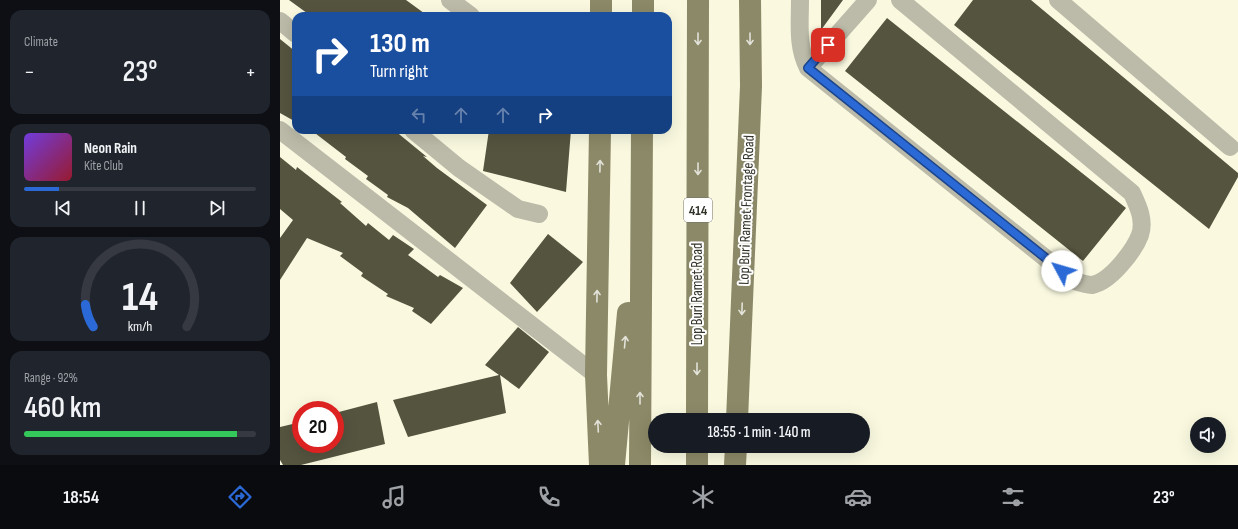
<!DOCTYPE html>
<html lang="en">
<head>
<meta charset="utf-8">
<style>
	:root { --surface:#171b24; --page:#20242c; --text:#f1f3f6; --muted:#9ea1a6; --line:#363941; --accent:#2a69d6 }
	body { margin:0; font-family:"Sofia Sans Condensed",sans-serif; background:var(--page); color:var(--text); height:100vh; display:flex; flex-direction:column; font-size:15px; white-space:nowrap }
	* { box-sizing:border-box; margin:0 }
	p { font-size:13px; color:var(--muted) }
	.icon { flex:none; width:22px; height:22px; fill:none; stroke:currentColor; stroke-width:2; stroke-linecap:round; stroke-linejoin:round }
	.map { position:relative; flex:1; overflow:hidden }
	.side { display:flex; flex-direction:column; gap:10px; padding:10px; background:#0d0f14; width:280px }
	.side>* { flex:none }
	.banner { position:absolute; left:12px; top:12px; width:380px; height:122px; border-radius:12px; box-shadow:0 4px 16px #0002; background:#1a4fa0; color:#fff; overflow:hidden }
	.fabs { position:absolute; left:910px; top:417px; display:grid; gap:8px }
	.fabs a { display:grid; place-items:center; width:36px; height:36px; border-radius:50%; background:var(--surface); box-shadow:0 4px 16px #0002; font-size:20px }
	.speed { position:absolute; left:12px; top:401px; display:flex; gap:8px; font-size:20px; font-weight:700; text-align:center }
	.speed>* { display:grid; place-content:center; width:52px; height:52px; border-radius:50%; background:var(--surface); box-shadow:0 4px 16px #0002; line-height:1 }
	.speed .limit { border:6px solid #d22; background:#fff; color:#111 }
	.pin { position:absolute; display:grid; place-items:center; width:34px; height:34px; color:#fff; margin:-17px; border-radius:8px; box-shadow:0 2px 6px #0006 }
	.me { position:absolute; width:44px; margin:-22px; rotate:309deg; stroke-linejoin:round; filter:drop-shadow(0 0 3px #0008) }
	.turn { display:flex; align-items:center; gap:14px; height:84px; padding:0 12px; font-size:18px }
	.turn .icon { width:52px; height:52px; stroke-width:2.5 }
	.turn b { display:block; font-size:28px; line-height:34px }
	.lanes { display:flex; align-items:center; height:38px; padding:0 12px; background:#0003; justify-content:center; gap:20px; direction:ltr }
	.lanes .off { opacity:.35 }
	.big { font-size:30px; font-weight:600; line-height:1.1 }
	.side .card { flex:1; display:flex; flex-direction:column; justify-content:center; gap:6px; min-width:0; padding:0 14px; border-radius:12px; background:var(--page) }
	.side .dial { align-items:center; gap:0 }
	.dial svg { height:104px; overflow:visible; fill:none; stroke:var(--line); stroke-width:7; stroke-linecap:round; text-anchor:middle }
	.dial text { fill:var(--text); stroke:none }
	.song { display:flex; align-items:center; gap:12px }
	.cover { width:48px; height:48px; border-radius:6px; background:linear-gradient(135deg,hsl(260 70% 55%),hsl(350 70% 35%)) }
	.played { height:4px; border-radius:2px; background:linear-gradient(90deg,var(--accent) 15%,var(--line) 15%) }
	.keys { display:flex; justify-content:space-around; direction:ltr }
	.heat { display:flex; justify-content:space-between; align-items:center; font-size:22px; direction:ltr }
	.charge { height:6px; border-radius:3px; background:linear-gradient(90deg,#34c759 92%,var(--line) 0) }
	.trip { position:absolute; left:368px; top:413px; width:222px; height:40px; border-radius:20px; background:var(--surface); box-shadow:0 4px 16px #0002; font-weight:600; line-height:40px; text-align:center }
	.menu { display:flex; height:64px; justify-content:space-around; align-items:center; background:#090b0e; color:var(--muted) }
	.menu .icon { width:28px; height:28px }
	.menu .selected { color:var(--accent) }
	.menu b { font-size:18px; color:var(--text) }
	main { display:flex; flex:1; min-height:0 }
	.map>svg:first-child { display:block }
	.building { fill:#55543f }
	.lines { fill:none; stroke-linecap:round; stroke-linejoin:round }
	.minor { stroke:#bcbba9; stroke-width:18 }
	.major { stroke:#8b8967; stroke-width:22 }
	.oneway { stroke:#e2e2d9 }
	.route-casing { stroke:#1b448b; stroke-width:10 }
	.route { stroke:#2a69d6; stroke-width:7 }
	.labels { text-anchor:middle; stroke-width:4; stroke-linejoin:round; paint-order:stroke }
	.shield { fill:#fff; stroke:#71706a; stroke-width:1 }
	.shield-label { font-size:14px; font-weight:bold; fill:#34332a }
	.street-label { font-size:15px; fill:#34332a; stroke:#fff }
</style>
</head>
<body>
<main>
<section class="side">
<div class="card"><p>Climate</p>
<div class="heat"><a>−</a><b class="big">23°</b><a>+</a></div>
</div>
<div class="card">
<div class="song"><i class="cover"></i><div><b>Neon Rain</b><p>Kite Club</p></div></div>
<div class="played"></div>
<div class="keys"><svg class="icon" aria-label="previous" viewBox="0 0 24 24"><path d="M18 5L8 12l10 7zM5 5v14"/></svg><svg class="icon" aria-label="pause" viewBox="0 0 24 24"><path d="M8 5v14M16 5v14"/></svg><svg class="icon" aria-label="next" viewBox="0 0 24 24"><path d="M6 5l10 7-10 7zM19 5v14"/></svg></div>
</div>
<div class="card dial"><svg viewBox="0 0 100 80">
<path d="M14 69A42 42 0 1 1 86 69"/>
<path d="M14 69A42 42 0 0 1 8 52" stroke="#2a69d6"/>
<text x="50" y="56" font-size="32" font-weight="700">14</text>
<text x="50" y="72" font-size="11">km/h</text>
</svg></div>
<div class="card"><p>Range · 92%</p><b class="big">460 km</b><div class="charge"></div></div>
</section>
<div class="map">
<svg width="958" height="465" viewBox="0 0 958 465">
	<rect width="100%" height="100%" fill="#faf9e0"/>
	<path class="building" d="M 9,0 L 126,0 L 148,16 L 31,16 Z
		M 541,0 L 563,0 L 541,30 Z
		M 693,0 L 751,0 L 958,173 L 958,177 L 929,229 L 674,25 Z
		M 607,18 L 846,208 L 803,261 L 565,71 Z
		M 0,39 L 16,52 L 16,122 L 0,113 Z
		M 31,130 L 114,130 L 147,157 L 143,156 L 157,168 L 207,205 L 175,248 L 128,208 L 107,197 L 108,195 L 86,179 L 88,176 L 65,159 L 66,157 Z
		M 209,130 L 291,130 L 286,192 L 203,171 Z
		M 0,157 L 16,170 L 17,167 L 62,202 L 60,203 L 86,226 L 88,223 L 109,240 L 113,235 L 134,249 L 128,255 L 158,277 L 160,275 L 183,288 L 151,324 L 132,311 L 134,308 L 106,296 L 108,294 L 81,276 L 83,273 L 60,256 L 63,253 L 27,238 L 0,280 L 0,238 L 13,220 L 0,209 Z
		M 268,234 L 303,262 L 257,312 L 230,283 Z
		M 238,327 L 269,352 L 239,389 L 220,375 L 226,413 L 128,437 L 113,400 L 219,375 L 205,365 Z
		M 97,402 L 105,444 L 21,465 L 3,465 L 0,460 L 0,427 L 21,422 L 21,444 L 55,444 L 55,413 Z"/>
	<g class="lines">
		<path class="minor" d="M 170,0 L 191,16
			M 520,0 C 520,24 517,47 528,68 L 794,281 C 799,282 807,285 812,285 C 830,282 854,251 860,235 C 865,220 858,206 852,193 L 620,0
			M 778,0 L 950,147
			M 0,21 L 16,34
			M 528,68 L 588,0
			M 0,130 L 316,375
			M 133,130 L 179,168 L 238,209 L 259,214"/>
		<path class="major" d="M 321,0 L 321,16
			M 363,16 L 363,0
			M 417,420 L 418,0
			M 457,420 L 471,86 L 470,0
			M 320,465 L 316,375 L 320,130
			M 334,465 L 348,313
			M 360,465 L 362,130
			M 417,465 L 417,446
			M 455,465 L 456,446"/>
	</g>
	<defs><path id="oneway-shaft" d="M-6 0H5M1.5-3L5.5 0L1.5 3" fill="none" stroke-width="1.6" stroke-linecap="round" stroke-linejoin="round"/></defs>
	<g class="oneway">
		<use href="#oneway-shaft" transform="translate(418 39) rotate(90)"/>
		<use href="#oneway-shaft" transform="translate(470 39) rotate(90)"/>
		<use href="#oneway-shaft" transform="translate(320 166) rotate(-89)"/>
		<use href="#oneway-shaft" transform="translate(418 169) rotate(90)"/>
		<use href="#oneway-shaft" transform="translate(317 296) rotate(-89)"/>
		<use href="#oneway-shaft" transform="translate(462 309) rotate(92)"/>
		<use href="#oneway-shaft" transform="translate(345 342) rotate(-85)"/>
		<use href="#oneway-shaft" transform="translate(417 369) rotate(90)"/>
		<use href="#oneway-shaft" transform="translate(360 398) rotate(-90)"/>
		<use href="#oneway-shaft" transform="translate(318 426) rotate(-93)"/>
	</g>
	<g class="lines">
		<defs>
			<path id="route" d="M 548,45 L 528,68 L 782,271"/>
		</defs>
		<use href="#route" class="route-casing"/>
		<use href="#route" class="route"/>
	</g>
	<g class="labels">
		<rect class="shield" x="404" y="198" width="28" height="24" rx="3"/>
		<g class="shield-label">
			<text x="418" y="215">414</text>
		</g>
		<g class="street-label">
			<text transform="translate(466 210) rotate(-88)" y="5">Lop Buri Ramet Frontage Road</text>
			<text transform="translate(417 294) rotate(-90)" y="5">Lop Buri Ramet Road</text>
		</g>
	</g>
</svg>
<div class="fabs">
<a><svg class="icon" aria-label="sound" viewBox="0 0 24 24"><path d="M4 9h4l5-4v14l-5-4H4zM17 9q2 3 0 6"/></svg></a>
</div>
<div class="speed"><div class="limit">20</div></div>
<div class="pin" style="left:548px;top:45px;background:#d93025"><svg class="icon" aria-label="arrive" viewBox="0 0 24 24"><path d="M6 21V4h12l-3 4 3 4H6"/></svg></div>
<svg class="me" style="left:782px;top:271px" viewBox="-20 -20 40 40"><circle r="19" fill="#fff"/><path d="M0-13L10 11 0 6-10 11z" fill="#2a69d6"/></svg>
<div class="trip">18:55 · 1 min · 140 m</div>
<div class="banner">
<div class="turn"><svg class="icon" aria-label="right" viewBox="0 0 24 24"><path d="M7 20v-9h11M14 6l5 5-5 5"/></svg><div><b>130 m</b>Turn right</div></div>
<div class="lanes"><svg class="icon off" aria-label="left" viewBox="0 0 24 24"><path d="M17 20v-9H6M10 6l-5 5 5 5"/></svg><svg class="icon off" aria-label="ahead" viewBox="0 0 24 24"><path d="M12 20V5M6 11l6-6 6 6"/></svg><svg class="icon off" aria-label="ahead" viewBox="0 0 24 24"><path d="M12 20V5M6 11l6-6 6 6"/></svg><svg class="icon" aria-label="right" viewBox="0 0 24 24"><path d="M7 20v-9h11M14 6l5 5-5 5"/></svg></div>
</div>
</div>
</main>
<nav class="menu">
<b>18:54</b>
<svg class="icon selected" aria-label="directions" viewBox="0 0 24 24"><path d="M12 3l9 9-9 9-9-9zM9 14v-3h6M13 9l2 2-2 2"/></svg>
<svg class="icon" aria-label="music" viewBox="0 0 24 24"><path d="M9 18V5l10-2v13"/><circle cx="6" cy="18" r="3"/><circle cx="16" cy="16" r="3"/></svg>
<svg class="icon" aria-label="phone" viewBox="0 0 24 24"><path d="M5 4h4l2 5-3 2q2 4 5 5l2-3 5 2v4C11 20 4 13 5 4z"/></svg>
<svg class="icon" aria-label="climate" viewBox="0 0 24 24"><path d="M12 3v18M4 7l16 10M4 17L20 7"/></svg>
<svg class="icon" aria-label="car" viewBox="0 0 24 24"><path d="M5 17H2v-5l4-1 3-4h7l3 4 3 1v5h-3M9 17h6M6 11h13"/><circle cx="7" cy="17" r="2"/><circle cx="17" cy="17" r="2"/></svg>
<svg class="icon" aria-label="filters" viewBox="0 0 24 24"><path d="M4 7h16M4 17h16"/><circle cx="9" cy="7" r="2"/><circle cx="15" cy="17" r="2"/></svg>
<b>23°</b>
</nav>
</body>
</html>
